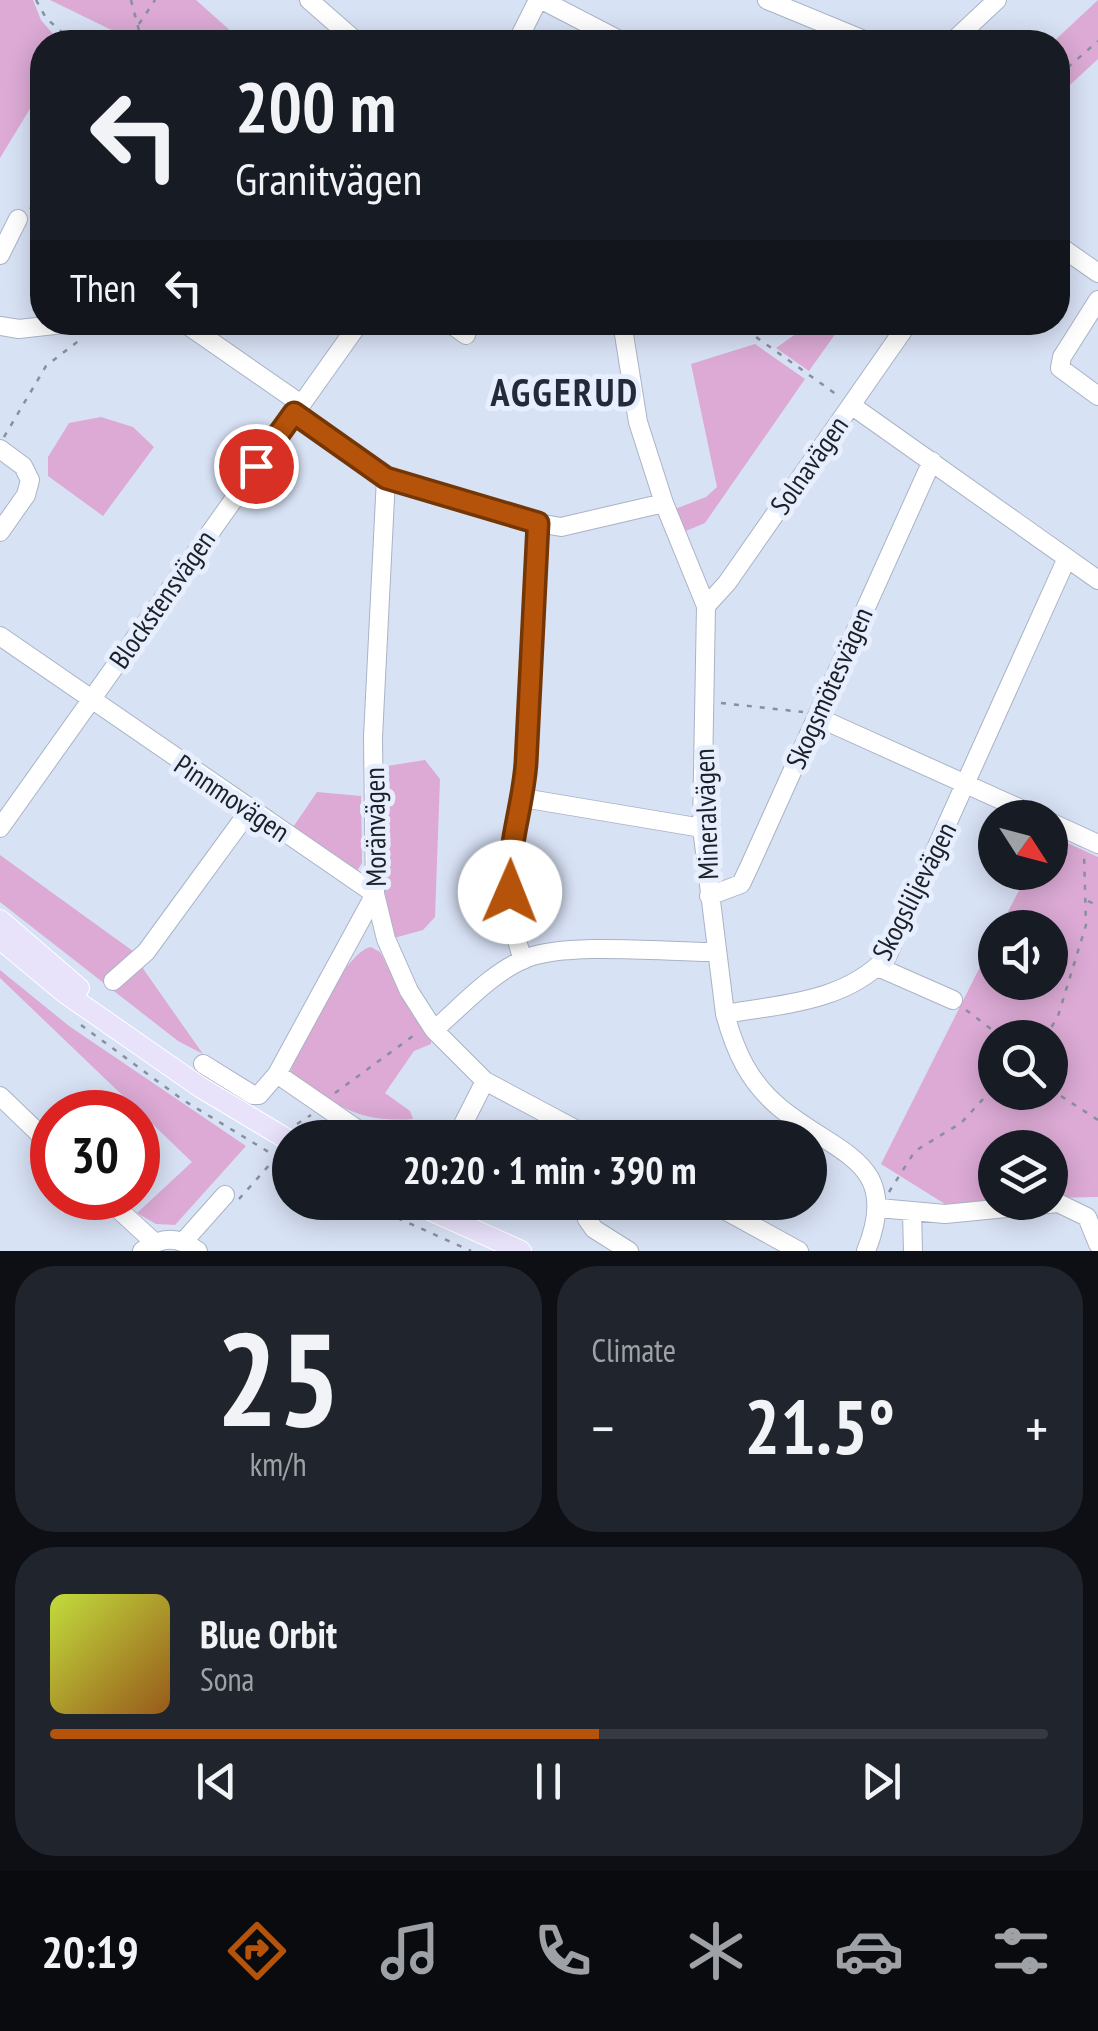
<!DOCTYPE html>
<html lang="en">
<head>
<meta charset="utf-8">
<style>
	:root { --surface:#171b24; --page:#20242c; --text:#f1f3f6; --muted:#9ea1a6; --line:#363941; --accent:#b45309 }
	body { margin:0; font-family:"PT Sans Narrow",sans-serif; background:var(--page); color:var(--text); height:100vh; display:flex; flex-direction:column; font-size:38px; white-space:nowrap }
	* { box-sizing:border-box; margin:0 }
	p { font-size:32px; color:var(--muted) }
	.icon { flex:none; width:55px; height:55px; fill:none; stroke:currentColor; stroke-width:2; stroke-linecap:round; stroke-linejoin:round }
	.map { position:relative; height:1251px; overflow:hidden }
	.sheet { display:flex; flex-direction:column; gap:15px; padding:15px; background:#0d0f14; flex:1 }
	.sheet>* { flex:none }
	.banner { position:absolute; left:30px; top:30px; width:1040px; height:305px; border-radius:40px; box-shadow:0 5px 25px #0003; background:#171b24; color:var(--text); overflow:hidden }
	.needle { width:65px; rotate:126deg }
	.tools { position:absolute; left:978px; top:800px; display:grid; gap:20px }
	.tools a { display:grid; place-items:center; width:90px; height:90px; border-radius:50%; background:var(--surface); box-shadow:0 5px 25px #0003; font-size:50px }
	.speed { position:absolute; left:30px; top:1090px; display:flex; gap:20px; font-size:50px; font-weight:700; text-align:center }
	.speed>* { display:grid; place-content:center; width:130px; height:130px; border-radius:50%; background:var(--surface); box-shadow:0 5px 25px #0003; line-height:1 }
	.speed .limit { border:15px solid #d22; background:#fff; color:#111 }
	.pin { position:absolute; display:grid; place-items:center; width:85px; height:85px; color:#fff; margin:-42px; border:5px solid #fff; border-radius:50%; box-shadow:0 2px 10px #0007 }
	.me { position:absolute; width:110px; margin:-55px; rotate:1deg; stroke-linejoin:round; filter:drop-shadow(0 0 8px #0008) }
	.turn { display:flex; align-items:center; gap:35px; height:210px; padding:0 40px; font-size:45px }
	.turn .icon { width:130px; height:130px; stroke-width:2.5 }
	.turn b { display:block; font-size:70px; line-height:85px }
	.then { display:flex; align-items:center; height:95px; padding:0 40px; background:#0003; gap:20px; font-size:38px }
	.big { font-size:75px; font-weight:800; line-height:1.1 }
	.sheet .widget { flex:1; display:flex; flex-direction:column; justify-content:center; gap:15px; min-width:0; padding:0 35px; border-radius:40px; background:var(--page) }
	.sheet .dial { align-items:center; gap:0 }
	.dial b { font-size:130px; line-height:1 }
	.song { display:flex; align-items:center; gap:30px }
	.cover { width:120px; height:120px; border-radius:15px; background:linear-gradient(135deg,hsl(70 70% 55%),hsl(30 70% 35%)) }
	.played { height:10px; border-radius:5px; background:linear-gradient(90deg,var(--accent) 55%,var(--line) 55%) }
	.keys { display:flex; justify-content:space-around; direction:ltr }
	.heat { display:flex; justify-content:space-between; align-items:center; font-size:55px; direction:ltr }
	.sheet .tiles { flex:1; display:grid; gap:15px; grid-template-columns:1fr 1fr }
	.widget:last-child { grid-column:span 2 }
	.trip { position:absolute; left:272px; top:1120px; width:555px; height:100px; border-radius:50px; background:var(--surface); box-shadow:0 5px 25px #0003; font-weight:800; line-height:100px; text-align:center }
	.dock { display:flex; height:160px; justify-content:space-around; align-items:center; background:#090b0e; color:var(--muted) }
	.dock .icon { width:70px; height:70px }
	.dock .active { color:var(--accent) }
	.dock b { font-size:45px; color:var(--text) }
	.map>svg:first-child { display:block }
	.green { fill:#dcaad5; fill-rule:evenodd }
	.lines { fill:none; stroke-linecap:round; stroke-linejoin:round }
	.minor-casing { stroke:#aab3c6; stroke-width:20 }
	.major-casing { stroke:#fff; stroke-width:22 }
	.path { stroke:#888f9d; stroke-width:2.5; stroke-dasharray:5 8; stroke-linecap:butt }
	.minor { stroke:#fff; stroke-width:18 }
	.major { stroke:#e9e2fb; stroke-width:20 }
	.route-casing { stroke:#753606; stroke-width:25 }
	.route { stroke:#b45309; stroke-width:18 }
	.labels { text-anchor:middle; stroke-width:10; stroke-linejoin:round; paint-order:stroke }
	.street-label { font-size:28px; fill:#1d2027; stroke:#e7efff }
	.district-label { font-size:38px; font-weight:bold; letter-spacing:2.5px; fill:#232a39; stroke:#e7efff }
</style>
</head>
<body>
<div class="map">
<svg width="1098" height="1251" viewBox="0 0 1098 1251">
	<rect width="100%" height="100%" fill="#d8e2f5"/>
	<path class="green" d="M 0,0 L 33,0 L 41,20 L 60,42 L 42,42 L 42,89 L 0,158 Z
		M 50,0 L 196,0 L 243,42 L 136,42 Z
		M 1098,0 L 1098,59 L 1058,96 L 1058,42 L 1053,42 Z
		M 811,323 L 843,323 L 809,371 L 776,348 Z
		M 755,344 L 805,379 L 705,523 L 686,531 L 675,509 L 706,497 L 717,487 L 691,364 Z
		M 101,417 L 133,427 L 154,447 L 103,516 L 48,476 L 48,457 L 69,423 Z
		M 425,760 L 440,779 L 435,917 L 423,930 L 394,938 L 381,872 L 381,767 Z
		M 317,792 L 361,796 L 362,863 L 357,871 L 289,833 Z
		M 1050,835 L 1098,857 L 1098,1197 L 1050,1198 L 1050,1148 L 995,1148 L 995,1201 L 945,1204 L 881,1164 L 995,937 L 995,982 L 1050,982 L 1050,928 L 1000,927 L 1028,873 L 1050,872 ZM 995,1038 L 1050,1038 L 1050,1092 L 995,1092 Z
		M 0,855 L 137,954 L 144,970 L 203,1054 L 178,1041 L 0,902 Z
		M 371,947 L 380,952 L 414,1016 L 431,1036 L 431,1044 L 414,1051 L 385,1093 L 410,1111 L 413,1119 C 355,1123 336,1104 290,1074 C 298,1047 345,951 371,947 Z
		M 0,970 L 69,1026 L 246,1146 L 175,1225 L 156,1224 L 137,1213 L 192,1162 L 0,978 Z"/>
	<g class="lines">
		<defs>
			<path id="minor" d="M 309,0 L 357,42
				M 542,0 L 623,42
				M 767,0 L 869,42
				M 517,42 L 538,0
				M 952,42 L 997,0
				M 1058,245 L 1098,273
				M 0,255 L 18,219
				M 1098,300 L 1062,357 L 1060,368 L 1098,396
				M 183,322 L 301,404
				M 448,322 L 466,335
				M 622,322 L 638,422 L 664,503 L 706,606 L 702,828 L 725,1014 C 735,1051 749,1082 779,1107 C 836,1155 903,1160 866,1251
				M 0,326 L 19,329 L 81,322
				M 851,405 L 1098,580
				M 294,413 L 386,478 L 538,523 L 561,527 L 664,503
				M 0,449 L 23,466 L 30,480 L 26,495 L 0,532
				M 386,478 L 373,737 L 375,894 L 386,939 L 409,991 L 434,1030 L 485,1081 L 592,1138
				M 706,606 L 727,583 L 909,322
				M 0,636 L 375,894 L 277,1074 L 370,1138
				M 817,717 L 1041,818
				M 523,798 L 702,828
				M 1050,822 L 1098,844
				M 0,828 L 360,322
				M 709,896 L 741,884 L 750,865 L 932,461
				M 523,960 C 512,928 504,884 510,850 C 515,820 524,793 527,763 L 538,523
				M 878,967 L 953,1000
				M 113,981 L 146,952 L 249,811
				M 725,1014 C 783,1004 845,1002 887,957 L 1067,558
				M 434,1030 C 462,1006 492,972 527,958 C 569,942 666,952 714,952
				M 203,1064 L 253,1095 L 259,1095 L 277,1074
				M 0,1096 L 52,1146
				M 456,1138 L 485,1081
				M 106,1198 L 154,1242
				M 591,1202 L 587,1219 L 594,1229 L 629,1251
				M 710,1202 L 799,1251
				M 879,1208 L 945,1214 L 1058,1203 L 1087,1217 L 1098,1244
				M 912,1211 L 913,1251
				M 184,1241 L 225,1195
				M 142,1251 C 162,1236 178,1236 198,1251"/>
			<path id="major" d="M 0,920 L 79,988
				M 0,939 L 65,993 L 200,1087 L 290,1141
				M 412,1202 L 521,1251"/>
		</defs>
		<use href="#minor" class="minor-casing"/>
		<use href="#major" class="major-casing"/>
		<path class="path" d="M 36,0 L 46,18 L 73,42
			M 131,0 L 142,42
			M 139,24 L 155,0
			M 95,42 L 96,42
			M 1058,76 L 1098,41
			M 30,209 L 42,199
			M 735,322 L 840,397
			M 4,437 L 46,366 L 81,339
			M 721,703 L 803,712
			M 1088,901 L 1098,906
			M 966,1010 L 1003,1038
			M 81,1025 L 183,1100 L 290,1165
			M 1045,1038 L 1058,1016 L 1086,925 L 1084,854
			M 1050,1089 L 1098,1120
			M 335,1093 L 417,1033
			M 297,1124 L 311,1115
			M 889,1192 L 915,1151 L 961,1123 L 995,1086
			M 239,1199 L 280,1153
			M 362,1202 L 471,1251"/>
		<use href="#minor" class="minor"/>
		<use href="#major" class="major"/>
	</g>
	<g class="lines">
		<defs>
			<path id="route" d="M 256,466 L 294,413 L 386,478 L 538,523 L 526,763 C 523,807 507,847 510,892"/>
		</defs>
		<use href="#route" class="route-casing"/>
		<use href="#route" class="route"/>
	</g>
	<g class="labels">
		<g class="street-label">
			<text transform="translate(809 465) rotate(-55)" y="10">Solnavägen</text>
			<text transform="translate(162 599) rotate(-55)" y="10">Blockstensvägen</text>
			<text transform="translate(829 688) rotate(-66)" y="10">Skogsmötesvägen</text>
			<text transform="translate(232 798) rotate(34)" y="10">Pinnmovägen</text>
			<text transform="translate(706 814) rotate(-92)" y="10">Mineralvägen</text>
			<text transform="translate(375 827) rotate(-91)" y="10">Moränvägen</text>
			<text transform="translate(914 891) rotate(-63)" y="10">Skogsliljevägen</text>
		</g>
		<g class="district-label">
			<text x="565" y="406">AGGERUD</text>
		</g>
	</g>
</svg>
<div class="tools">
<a><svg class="needle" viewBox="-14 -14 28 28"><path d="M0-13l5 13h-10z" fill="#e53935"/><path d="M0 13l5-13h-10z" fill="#9ea1a6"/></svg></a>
<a><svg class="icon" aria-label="sound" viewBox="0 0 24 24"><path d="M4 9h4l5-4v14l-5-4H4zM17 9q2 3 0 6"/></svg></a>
<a><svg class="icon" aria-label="search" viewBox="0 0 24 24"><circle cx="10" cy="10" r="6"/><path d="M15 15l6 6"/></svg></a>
<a><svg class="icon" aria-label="layers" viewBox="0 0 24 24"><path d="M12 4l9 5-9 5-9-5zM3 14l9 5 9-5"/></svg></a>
</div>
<div class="speed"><div class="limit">30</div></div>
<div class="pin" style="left:256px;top:466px;background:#d93025"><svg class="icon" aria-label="arrive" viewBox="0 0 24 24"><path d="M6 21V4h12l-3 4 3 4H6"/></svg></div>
<svg class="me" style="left:510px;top:892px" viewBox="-20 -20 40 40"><circle r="19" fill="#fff"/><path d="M0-13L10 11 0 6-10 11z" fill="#b45309"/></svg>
<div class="trip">20:20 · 1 min · 390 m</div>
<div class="banner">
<div class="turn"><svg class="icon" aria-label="left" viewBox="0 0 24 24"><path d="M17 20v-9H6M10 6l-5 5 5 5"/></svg><div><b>200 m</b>Granitvägen</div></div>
<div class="then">Then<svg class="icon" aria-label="left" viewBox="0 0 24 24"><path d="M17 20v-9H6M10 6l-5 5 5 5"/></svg></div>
</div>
</div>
<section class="sheet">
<div class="tiles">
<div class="widget dial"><b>25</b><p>km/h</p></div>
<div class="widget"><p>Climate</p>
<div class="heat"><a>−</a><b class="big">21.5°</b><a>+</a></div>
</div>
<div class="widget">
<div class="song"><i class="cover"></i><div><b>Blue Orbit</b><p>Sona</p></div></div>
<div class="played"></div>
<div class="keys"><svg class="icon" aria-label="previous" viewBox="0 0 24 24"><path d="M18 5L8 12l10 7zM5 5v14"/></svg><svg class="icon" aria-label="pause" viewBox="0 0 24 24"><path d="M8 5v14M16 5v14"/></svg><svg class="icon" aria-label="next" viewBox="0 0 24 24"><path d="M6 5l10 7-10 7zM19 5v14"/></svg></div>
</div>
</div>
</section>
<nav class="dock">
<b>20:19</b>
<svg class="icon active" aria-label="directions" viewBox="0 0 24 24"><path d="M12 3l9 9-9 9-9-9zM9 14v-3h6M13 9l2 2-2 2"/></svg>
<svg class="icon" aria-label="music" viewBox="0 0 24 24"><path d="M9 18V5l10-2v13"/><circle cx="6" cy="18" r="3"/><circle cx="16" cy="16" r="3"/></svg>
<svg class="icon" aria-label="phone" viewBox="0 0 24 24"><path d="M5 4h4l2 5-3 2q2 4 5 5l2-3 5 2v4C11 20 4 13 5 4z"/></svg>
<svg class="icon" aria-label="climate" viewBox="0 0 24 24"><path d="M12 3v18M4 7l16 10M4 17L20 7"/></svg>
<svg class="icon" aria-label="car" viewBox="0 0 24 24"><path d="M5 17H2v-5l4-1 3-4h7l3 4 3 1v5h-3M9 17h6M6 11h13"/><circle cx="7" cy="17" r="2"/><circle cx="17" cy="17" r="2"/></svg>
<svg class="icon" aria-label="filters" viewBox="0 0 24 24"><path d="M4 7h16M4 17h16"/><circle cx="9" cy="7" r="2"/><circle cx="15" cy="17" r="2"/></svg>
</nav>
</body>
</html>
